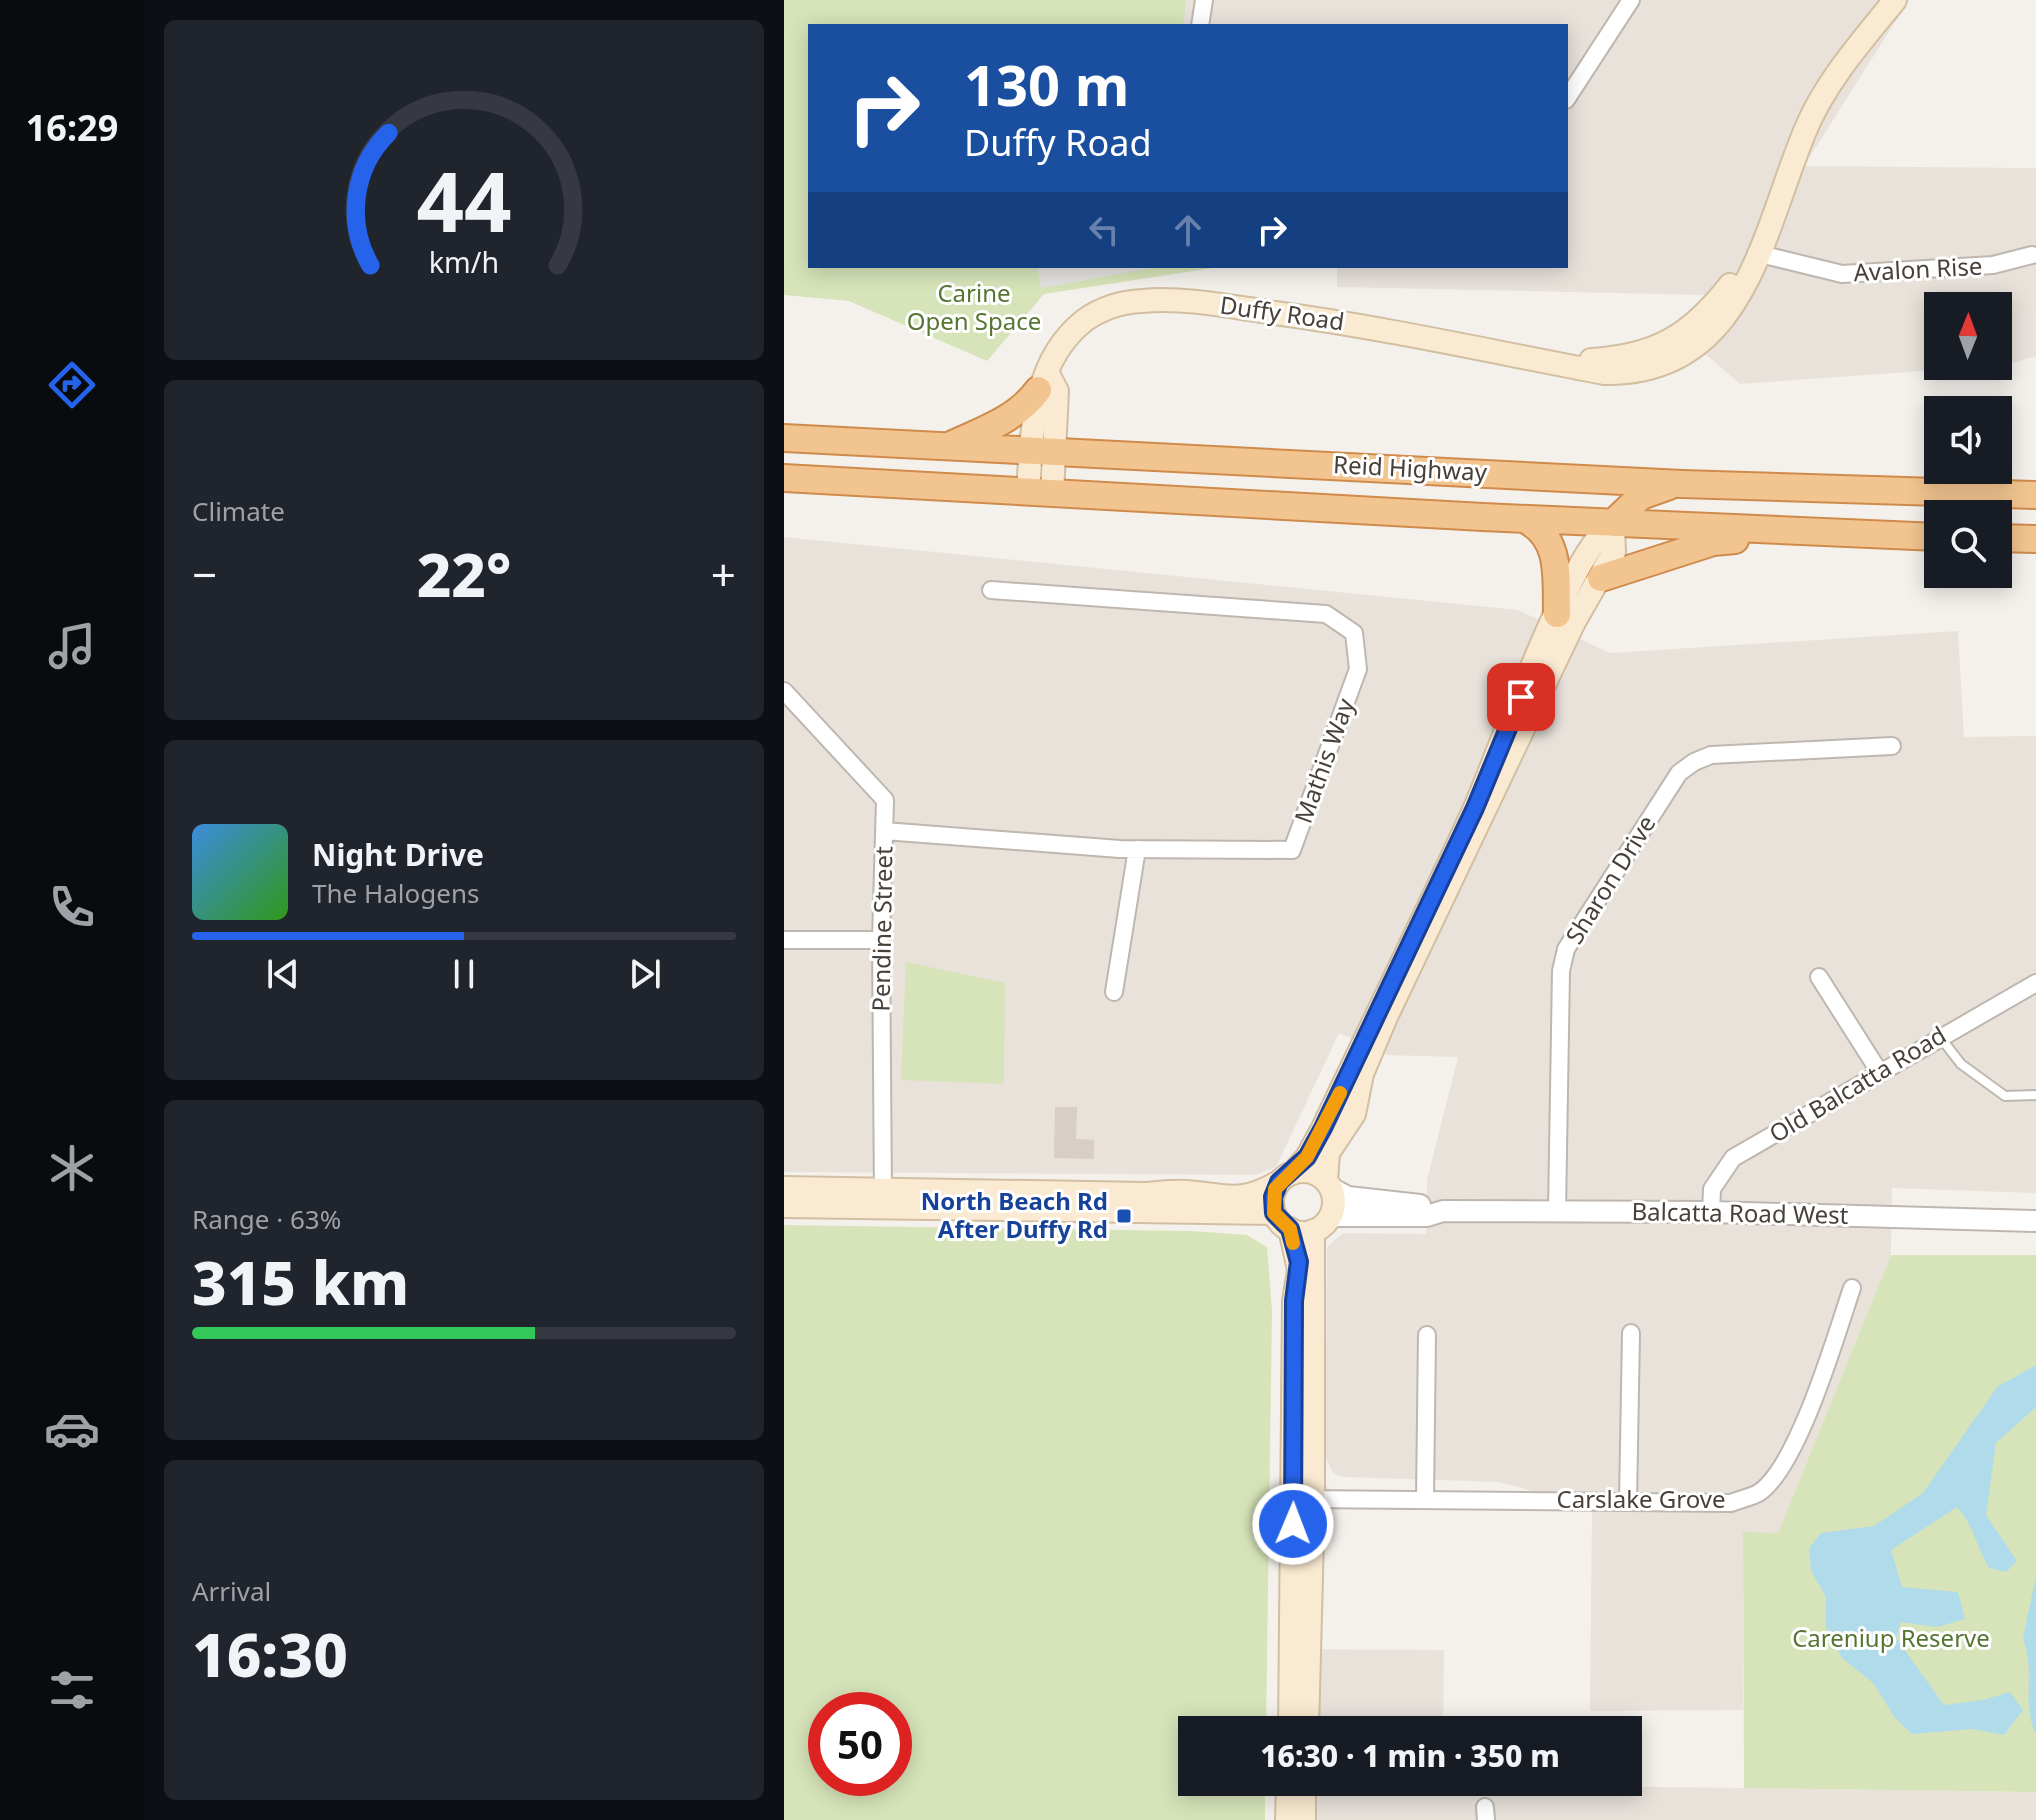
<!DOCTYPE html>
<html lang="en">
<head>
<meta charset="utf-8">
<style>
	:root { --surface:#171b24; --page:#20242c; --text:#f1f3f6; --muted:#9ea1a6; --line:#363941; --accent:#2563eb }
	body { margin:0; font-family:"Noto Sans",sans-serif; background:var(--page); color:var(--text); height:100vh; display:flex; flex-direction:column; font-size:30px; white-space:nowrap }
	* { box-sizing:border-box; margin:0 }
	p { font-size:26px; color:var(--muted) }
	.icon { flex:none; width:44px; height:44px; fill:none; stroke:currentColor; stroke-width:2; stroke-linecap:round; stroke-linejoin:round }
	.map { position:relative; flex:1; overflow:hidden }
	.side { display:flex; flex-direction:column; gap:20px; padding:20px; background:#0d0f14; width:640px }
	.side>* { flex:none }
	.guide { position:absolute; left:24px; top:24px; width:760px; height:244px; border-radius:0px; box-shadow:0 4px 20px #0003; background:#1a4fa0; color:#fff; overflow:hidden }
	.needle { width:52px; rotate:1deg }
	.buttons { position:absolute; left:1140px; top:292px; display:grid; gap:16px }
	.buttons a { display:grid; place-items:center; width:88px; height:88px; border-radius:0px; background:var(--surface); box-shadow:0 4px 20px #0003; font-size:40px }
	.speed { position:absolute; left:24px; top:1692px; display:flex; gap:16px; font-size:40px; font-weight:700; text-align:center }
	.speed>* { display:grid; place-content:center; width:104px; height:104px; border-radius:50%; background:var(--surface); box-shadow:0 4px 20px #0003; line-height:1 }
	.speed .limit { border:12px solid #d22; background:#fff; color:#111 }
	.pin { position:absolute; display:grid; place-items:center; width:68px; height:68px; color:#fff; margin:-34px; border-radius:16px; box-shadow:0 4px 12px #0006 }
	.me { position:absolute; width:88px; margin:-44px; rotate:1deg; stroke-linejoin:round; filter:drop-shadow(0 0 6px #0008) }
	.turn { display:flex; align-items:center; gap:28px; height:168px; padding:0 24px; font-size:36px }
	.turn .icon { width:104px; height:104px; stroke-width:2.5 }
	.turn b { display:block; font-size:56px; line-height:68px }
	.lanes { display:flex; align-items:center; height:76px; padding:0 24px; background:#0003; justify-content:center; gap:40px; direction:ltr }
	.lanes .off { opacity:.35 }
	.big { font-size:60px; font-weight:800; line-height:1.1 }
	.side .widget { flex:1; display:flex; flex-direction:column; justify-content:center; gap:12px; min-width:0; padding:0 28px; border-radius:12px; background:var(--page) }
	.side .dial { align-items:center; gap:0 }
	.dial svg { height:208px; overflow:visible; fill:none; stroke:var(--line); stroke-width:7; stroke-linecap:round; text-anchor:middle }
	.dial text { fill:var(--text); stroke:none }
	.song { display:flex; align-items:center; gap:24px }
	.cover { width:96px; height:96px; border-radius:12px; background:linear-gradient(135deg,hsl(210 70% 55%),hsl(110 70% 35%)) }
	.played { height:8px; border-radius:4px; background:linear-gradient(90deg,var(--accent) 50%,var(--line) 50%) }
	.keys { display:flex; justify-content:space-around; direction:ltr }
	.heat { display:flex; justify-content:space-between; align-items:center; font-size:44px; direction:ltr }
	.charge { height:12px; border-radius:6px; background:linear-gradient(90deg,#34c759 63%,var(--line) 0) }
	.trip { position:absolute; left:394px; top:1716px; width:464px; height:80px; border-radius:0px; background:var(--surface); box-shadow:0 4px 20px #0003; font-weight:800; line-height:80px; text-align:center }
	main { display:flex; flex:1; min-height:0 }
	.dock { display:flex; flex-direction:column; width:144px; justify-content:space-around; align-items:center; background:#090b0e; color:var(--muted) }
	.dock .icon { width:56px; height:56px }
	.dock .current { color:var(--accent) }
	.dock b { font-size:36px; color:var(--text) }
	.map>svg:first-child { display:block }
	.residential { fill:#e8e2db; fill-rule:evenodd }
	.green { fill:#d7e4b9; fill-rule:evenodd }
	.parking { fill:#e4e2e0 }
	.water { fill:#afdbea }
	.building { fill:#d8cec5 }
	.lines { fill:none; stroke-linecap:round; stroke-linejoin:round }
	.service-casing { stroke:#bfb7af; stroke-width:12 }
	.minor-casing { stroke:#bfb7af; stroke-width:20 }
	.tertiary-casing { stroke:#bfb7af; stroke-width:24 }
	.secondary-casing { stroke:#d2bfa2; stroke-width:26 }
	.trunk-casing { stroke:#cf8b4b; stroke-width:30 }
	.service { stroke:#fff; stroke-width:8 }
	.minor { stroke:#fff; stroke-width:16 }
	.tertiary { stroke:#fff; stroke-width:20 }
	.secondary { stroke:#faead1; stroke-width:22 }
	.trunk { stroke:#f2c590; stroke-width:26 }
	.route-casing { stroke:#184099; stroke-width:20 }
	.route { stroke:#2563eb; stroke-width:14 }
	.slow { stroke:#f59e0b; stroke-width:14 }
	.transit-dot { fill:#1a4fb4; stroke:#fff; stroke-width:3 }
	.labels { text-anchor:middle; stroke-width:6; stroke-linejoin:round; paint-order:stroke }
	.street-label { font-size:24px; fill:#48413a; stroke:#fff }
	.park-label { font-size:24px; fill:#567532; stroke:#fff }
	.transit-label { font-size:24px; font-weight:bold; fill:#164399; stroke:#fff; text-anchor:end }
</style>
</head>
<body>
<main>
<nav class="dock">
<b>16:29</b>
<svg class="icon current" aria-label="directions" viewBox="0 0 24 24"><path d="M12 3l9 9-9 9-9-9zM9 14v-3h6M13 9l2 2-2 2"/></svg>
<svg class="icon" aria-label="music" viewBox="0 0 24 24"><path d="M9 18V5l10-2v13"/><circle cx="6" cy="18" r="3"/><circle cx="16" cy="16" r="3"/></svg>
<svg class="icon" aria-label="phone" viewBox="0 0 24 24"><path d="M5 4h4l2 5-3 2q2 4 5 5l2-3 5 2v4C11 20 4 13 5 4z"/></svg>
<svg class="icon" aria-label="climate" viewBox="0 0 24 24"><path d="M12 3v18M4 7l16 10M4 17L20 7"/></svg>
<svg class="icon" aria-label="car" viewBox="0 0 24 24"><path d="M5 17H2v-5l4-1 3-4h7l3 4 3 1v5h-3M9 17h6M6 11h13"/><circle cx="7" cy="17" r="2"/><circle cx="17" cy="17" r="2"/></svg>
<svg class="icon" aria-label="filters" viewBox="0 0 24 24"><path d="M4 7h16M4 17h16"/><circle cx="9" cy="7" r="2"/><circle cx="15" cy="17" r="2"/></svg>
</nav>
<section class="side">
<div class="widget dial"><svg viewBox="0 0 100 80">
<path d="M14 69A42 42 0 1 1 86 69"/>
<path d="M14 69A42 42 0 0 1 21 18" stroke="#2563eb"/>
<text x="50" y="56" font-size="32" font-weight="700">44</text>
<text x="50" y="72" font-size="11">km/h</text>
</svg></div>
<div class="widget"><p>Climate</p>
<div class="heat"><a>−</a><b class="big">22°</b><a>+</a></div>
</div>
<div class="widget">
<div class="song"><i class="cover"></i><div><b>Night Drive</b><p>The Halogens</p></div></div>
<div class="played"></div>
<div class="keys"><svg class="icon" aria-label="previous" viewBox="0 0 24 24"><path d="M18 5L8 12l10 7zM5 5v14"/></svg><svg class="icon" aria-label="pause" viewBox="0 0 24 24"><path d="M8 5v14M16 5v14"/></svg><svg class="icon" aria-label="next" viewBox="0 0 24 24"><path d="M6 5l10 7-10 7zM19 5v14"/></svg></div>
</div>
<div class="widget"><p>Range · 63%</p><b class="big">315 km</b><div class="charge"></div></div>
<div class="widget"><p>Arrival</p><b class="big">16:30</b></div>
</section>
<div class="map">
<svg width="1252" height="1820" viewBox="0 0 1252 1820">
	<rect width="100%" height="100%" fill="#f4f1ec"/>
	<path class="residential" d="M 395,0 L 1125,0 L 1020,166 L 1252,168 L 1252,356 L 1222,365 L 956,384 L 898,334 L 920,295 L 553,287 L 553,266 L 782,266 L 782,26 L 392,26 ZM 1154,306 L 1214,306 L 1214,366 L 1154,366 Z
		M 0,537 L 734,610 L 826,653 L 1174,631 L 1180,737 L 1252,736 L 1252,1193 L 1108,1188 L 1107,1255 L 994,1533 L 959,1533 L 959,1710 L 806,1711 L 808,1507 L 715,1482 L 559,1477 L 549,1473 L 541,1456 L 543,1247 L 559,1233 L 642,1234 L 643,1180 L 674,1057 L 602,1055 L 555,1033 L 492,1167 L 471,1175 L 0,1172 Z
		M 497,1649 L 660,1650 L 659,1730 L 495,1730 Z
		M 494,1782 L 1252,1792 L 1252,1820 L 493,1820 Z"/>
	<path class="green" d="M 0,0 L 402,0 L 399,26 L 26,26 L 26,266 L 442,266 L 260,294 L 203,361 L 65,301 L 0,295 Z
		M 122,962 L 221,983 L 220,1084 L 117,1080 Z
		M 0,1225 L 407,1231 L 463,1235 L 483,1247 L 488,1311 L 482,1730 L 408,1730 L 408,1782 L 481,1782 L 481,1820 L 0,1820 ZM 110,1710 L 110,1778 L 42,1778 L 42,1710 Z
		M 1107,1255 L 1252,1255 L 1252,1792 L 960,1788 L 959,1532 L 994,1533 Z"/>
	<path class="parking" d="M 253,266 L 378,266 L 257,288 Z"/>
	<path class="water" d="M 1252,1365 L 1252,1407 L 1212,1443 L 1202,1515 L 1233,1561 L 1222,1572 L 1205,1568 C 1193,1548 1189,1524 1173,1507 L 1107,1550 L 1118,1587 L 1174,1592 L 1181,1619 L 1153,1627 L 1117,1622 L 1112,1638 L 1160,1705 L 1199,1700 L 1226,1692 L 1239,1710 L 1220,1735 L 1189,1729 L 1128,1734 L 1111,1718 L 1089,1683 L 1058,1658 L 1042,1627 L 1042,1597 L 1027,1571 L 1025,1548 L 1037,1533 L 1090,1526 L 1139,1493 L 1213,1387 Z
		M 1252,1576 L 1252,1735 C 1237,1702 1252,1674 1239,1638 Z"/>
	<path class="building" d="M 271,1107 L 293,1107 L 292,1139 L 310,1140 L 310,1159 L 270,1158 Z"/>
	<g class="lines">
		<defs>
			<path id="service" d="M 1156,1037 L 1177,1064 L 1221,1096 L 1252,1095"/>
			<path id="minor" d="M 416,26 L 420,0
				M 782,100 L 847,0
				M 972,253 L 1058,274 L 1209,265 L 1248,255
				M 0,691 L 101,800 L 97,940 L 99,1197
				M 100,831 L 336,849 L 508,850 L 574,669 L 570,633 L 542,614 L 207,590
				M 0,940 L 97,940
				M 1035,977 L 1096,1073
				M 330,992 L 353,849
				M 773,1211 L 777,971 L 782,949 L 895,773 L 910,762 L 927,755 L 1108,746
				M 927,1212 L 928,1189 L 949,1158 L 1252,983
				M 641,1498 L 643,1335
				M 518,1499 L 947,1503 C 956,1499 969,1497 976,1492 C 1015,1464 1052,1335 1068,1288
				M 844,1501 L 847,1333
				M 701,1807 L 702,1820"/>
			<path id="tertiary" d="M 547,1188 L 564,1197 L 636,1205
				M 547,1216 L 643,1216 L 659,1211 L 927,1212 L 1252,1221"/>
			<path id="secondary" d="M 807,360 C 872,356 906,336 946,285
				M 264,374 L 273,391 L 268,494
				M 244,493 C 248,432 248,361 301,320 C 318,308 337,302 358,301 C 402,297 447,307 491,313 C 602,328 710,352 820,373 C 960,376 978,234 1021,131 C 1041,82 1078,41 1111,0
				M488 1202a31 31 0 1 1 62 0a31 31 0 1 1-62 0Z
				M 509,1173 L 523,1157 L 539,1128 C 589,1022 641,917 690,810 C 715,753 786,550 829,523 L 830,552 L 790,622 L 602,1017 L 578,1074 L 570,1114 L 544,1153 L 542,1181
				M 0,1188 L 362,1194 C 375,1193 389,1191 402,1192 C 443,1195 456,1205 495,1182
				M 0,1206 L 490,1213
				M 506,1229 L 515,1270 L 510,1301 L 506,1730
				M 523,1730 L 529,1499 L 529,1231
				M 503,1820 L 504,1782
				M 520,1820 L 520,1782"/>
			<path id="trunk" d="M 0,438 L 898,484 L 1252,495
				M 167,445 C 199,430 233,419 254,390
				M 0,478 L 699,517 L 1154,537
				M 742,520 C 778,539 772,578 773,614
				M 829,523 L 857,496 L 885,486
				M 1214,538 L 1252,539
				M 817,578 L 929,542 L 951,540"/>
		</defs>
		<use href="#service" class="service-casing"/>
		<use href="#minor" class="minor-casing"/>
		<use href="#tertiary" class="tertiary-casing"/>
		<use href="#secondary" class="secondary-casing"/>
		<use href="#trunk" class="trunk-casing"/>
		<use href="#service" class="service"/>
		<use href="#minor" class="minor"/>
		<use href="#tertiary" class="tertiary"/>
		<use href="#secondary" class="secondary"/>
		<use href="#trunk" class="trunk"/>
	</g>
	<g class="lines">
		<defs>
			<path id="route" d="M 509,1524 L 510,1301 L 515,1262 L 506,1229 L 490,1213 L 489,1197 L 495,1182 L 523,1157 L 539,1128 L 691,808 L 737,697"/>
		</defs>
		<use href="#route" class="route-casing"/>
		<use href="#route" class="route"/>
		<path class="slow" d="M 509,1243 L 506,1229 L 490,1213 L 491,1189 L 523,1157 L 556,1093"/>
	</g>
	<rect class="transit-dot" x="332" y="1208" width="16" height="16" rx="4"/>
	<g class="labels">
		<g class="street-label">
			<text transform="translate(1134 270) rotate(-3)" y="8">Avalon Rise</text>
			<text transform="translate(498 314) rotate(8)" y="8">Duffy Road</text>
			<text transform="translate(626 469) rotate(3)" y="8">Reid Highway</text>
			<text transform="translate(541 761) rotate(-70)" y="8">Mathis Way</text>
			<text transform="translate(827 880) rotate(-58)" y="8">Sharon Drive</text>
			<text transform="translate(99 929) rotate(-89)" y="8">Pendine Street</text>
			<text transform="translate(1074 1085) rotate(-31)" y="8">Old Balcatta Road</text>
			<text transform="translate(956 1214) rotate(1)" y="8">Balcatta Road West</text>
			<text x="857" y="1508">Carslake Grove</text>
		</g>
		<g class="park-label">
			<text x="190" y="302">Carine<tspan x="190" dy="28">Open Space</tspan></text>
			<text x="1107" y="1647">Careniup Reserve</text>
		</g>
		<g class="transit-label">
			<text x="324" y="1210">North Beach Rd<tspan x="324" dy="28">After Duffy Rd</tspan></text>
		</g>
	</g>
</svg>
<div class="buttons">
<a><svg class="needle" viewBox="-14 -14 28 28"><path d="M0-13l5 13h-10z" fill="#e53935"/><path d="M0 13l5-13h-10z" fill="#9ea1a6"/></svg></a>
<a><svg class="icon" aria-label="sound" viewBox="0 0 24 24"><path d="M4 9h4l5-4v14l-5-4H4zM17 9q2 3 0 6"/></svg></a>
<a><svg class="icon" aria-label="search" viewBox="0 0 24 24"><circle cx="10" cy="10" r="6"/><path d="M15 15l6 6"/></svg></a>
</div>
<div class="speed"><div class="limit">50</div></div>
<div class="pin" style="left:737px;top:697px;background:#d93025"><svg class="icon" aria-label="arrive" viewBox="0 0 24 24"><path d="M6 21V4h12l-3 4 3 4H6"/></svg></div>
<svg class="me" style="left:509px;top:1524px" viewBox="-20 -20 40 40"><circle r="17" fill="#2563eb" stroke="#fff" stroke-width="3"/><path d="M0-11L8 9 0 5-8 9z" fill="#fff"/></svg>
<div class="trip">16:30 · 1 min · 350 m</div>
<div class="guide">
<div class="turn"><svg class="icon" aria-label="right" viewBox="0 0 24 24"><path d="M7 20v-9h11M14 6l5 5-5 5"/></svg><div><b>130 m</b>Duffy Road</div></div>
<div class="lanes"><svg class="icon off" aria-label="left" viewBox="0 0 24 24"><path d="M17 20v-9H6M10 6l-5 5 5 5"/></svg><svg class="icon off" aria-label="ahead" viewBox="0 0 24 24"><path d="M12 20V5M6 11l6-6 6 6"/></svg><svg class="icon" aria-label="right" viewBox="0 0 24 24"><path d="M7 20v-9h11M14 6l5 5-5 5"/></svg></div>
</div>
</div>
</main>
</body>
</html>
